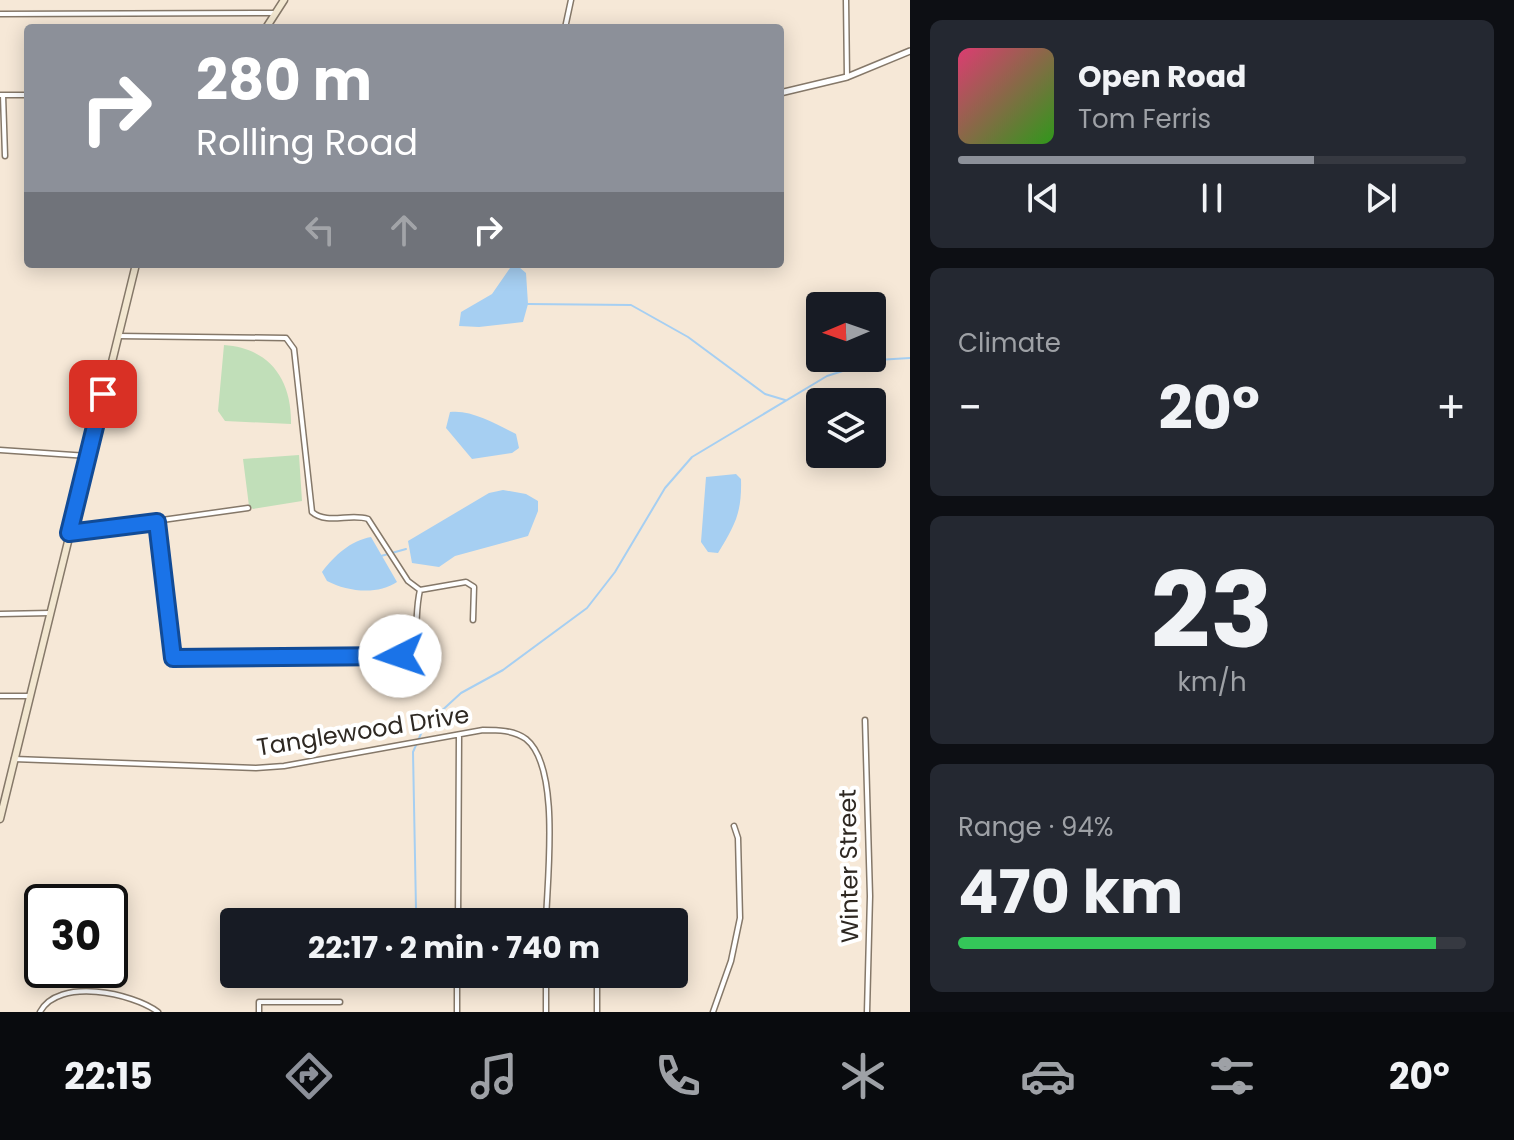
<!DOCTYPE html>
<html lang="en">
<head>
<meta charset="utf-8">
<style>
	:root { --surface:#171b24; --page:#242831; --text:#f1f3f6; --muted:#9ea1a6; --line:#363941; --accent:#8c9099 }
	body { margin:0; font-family:Poppins,sans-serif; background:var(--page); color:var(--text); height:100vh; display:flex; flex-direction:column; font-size:30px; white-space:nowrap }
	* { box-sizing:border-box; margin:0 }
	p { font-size:26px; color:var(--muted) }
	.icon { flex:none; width:44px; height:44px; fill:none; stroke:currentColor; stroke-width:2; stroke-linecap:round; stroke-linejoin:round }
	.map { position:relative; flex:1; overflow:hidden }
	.side { display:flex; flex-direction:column; gap:20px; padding:20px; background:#0d0f14; width:604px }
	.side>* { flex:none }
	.banner { position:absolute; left:24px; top:24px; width:760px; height:244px; border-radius:8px; box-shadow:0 4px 20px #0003; background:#8c9099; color:#fff; overflow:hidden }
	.needle { width:52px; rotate:268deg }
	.tools { position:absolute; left:806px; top:292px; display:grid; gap:16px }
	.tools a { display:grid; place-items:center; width:80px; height:80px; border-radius:8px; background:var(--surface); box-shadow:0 4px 20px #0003; font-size:40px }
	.speed { position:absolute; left:24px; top:884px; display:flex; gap:16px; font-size:40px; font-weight:700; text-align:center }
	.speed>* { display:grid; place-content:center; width:104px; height:104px; border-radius:50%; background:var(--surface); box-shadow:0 4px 20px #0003; line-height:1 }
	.speed .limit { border:4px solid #111; border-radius:12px; background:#fff; color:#111 }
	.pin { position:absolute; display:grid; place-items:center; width:68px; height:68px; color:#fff; margin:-34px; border-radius:16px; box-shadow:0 4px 12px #0006 }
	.me { position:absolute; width:88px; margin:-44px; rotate:266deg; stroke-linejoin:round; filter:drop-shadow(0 0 6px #0008) }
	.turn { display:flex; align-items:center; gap:28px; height:168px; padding:0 40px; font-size:36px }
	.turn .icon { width:104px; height:104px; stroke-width:2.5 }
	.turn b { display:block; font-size:56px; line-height:68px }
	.lanes { display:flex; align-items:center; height:76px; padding:0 40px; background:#0003; justify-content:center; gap:40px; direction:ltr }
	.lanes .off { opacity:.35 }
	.big { font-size:60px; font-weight:700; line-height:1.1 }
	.side .card { flex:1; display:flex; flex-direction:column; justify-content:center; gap:12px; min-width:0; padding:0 28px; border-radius:12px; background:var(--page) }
	.side .dial { align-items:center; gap:0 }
	.dial b { font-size:104px; line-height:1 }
	.song { display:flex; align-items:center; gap:24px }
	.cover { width:96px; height:96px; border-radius:12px; background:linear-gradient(135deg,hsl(340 70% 55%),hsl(110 70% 35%)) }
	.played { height:8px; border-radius:4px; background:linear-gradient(90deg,var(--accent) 70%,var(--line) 70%) }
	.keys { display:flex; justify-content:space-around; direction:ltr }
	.heat { display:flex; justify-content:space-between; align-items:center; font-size:44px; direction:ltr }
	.charge { height:12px; border-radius:6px; background:linear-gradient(90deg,#34c759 94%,var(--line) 0) }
	.trip { position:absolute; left:220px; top:908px; width:468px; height:80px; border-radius:8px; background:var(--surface); box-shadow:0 4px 20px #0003; font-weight:700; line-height:80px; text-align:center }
	.menu { display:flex; height:128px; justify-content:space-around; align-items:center; background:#090b0e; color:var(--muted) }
	.menu .icon { width:56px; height:56px }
	.menu .on { color:var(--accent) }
	.menu b { font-size:36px; color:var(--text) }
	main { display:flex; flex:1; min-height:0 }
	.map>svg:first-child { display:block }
	.green { fill:#c1dfb9 }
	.water { fill:#a6cff2 }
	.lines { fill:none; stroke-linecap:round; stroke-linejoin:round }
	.stream { stroke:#a6cff2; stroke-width:2 }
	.minor-casing { stroke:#857869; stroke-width:7 }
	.tertiary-casing { stroke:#857869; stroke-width:8 }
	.secondary-casing { stroke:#857869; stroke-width:9 }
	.minor { stroke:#fff; stroke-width:4 }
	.tertiary { stroke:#fff; stroke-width:5 }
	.secondary { stroke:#f2e7d0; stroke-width:6 }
	.route-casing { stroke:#114b97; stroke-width:20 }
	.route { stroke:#1a73e8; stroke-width:14 }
	.labels { text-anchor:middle; stroke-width:8; stroke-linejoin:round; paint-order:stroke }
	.street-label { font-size:24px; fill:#2e2822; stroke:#fff }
</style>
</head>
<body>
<main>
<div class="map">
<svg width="910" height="1012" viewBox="0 0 910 1012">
	<rect width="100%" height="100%" fill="#f6e8d7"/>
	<path class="green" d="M 224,345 C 270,348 292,380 291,424 L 225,421 L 218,411 Z
		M 299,455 L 302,501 L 253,509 L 249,506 L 243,459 Z"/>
	<path class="water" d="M 519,267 L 526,273 L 528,304 L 523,322 L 479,327 L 459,326 L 461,312 L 492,294 L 510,268 Z
		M 450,412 C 471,409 498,425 516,434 L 519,448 L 512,453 L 472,459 L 446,428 Z
		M 736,474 L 741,479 C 742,513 735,525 718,553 L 708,552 L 701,542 L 706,477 Z
		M 503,490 L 526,494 L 538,501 L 538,511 L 528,536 L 455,556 L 439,567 L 412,563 L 408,541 L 489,493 Z
		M 371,537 L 397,582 C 378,595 348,592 327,581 L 322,572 C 335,555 350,541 371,537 Z"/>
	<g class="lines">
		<path class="stream" d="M 528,304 L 631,305 L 688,337 L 765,394 L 785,400
			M 381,556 L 406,549
			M 416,909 L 413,752 L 424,727 L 461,693 L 503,670 L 587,608 L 615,572 L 665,488 L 692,457 L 827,376 L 877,360 L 910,358"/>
		<defs>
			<path id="minor" d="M 846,0 L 847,77
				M 0,14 L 274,13
				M 565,28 L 571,0
				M 0,95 L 28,95
				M 3,95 L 5,156
				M 118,336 L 286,338 L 294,349 L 312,512 C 327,525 350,513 368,519 L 408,581 L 420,590
				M 0,450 L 88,456
				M 157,522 L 173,658 L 375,659 C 429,656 411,629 420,590
				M 69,533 L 248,508
				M 420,590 L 466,582 L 474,587 L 473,620
				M 0,614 L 50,613
				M 0,696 L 29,696
				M 865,720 L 870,896 L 867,1012
				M 14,759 L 256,768 L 284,766 L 483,730 C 497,730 514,730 526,739 C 561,767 547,879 546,922
				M 458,922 L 459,735
				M 40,1012 C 58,977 133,993 158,1012
				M 259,1012 L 259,1002 L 340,1002
				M 457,1012 L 457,974
				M 546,1012 L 546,974
				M 597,1012 L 597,974
				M 713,1012 L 731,961 L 740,918 L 738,838 L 734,826"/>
			<path id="tertiary" d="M 780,93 L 847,77 L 910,51"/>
			<path id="secondary" d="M 266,28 L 284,0
				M 0,819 L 136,264"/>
		</defs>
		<use href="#minor" class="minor-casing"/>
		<use href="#tertiary" class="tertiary-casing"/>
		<use href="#secondary" class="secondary-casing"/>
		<use href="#minor" class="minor"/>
		<use href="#tertiary" class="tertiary"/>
		<use href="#secondary" class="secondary"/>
	</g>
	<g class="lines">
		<defs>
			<path id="route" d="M 103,394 L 69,533 L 157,522 L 173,658 L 400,656"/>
		</defs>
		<use href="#route" class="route-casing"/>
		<use href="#route" class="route"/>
	</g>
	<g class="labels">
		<g class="street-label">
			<text transform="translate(363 731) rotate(-9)" y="8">Tanglewood Drive</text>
			<text transform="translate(849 866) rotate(-91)" y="8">Winter Street</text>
		</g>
	</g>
</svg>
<div class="tools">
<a><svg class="needle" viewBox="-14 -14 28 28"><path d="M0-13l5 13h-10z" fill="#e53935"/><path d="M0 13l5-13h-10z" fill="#9ea1a6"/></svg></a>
<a><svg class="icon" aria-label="layers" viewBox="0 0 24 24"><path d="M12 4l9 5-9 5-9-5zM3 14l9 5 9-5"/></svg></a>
</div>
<div class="speed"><div class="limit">30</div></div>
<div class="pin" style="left:103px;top:394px;background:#d93025"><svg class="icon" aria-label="arrive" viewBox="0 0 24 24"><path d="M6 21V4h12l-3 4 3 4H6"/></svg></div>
<svg class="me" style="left:400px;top:656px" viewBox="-20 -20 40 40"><circle r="19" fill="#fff"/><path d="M0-13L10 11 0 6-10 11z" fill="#1a73e8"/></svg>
<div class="trip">22:17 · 2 min · 740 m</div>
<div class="banner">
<div class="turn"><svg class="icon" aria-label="right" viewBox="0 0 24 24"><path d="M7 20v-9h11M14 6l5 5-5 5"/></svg><div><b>280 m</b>Rolling Road</div></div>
<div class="lanes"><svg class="icon off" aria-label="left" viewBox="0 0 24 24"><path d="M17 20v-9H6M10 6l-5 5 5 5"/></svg><svg class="icon off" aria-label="ahead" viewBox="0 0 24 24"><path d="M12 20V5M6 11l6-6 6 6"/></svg><svg class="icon" aria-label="right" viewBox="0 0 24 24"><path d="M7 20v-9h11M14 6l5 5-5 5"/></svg></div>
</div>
</div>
<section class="side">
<div class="card">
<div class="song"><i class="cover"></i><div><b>Open Road</b><p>Tom Ferris</p></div></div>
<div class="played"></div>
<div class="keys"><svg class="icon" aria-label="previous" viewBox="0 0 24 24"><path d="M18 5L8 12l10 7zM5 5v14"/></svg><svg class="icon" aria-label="pause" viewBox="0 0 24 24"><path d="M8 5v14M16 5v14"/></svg><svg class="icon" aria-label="next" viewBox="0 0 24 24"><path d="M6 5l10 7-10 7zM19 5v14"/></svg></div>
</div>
<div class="card"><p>Climate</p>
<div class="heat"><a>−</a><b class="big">20°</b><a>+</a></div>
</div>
<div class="card dial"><b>23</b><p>km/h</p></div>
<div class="card"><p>Range · 94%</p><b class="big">470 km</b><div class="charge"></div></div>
</section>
</main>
<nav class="menu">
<b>22:15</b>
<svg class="icon on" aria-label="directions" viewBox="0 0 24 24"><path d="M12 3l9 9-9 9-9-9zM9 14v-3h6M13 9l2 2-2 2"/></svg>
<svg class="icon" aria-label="music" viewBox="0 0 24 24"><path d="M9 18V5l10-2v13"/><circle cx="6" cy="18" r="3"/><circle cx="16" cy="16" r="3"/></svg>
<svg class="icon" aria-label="phone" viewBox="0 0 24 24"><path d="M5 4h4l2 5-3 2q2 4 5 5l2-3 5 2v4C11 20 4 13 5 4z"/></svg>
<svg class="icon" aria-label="climate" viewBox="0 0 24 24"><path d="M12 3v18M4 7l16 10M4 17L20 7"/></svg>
<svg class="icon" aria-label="car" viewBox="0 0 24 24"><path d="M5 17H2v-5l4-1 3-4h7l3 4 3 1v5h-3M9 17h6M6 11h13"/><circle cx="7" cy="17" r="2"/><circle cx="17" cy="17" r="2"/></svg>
<svg class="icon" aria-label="filters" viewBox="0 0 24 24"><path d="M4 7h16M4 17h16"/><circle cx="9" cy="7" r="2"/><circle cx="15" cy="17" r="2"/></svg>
<b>20°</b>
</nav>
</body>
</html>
